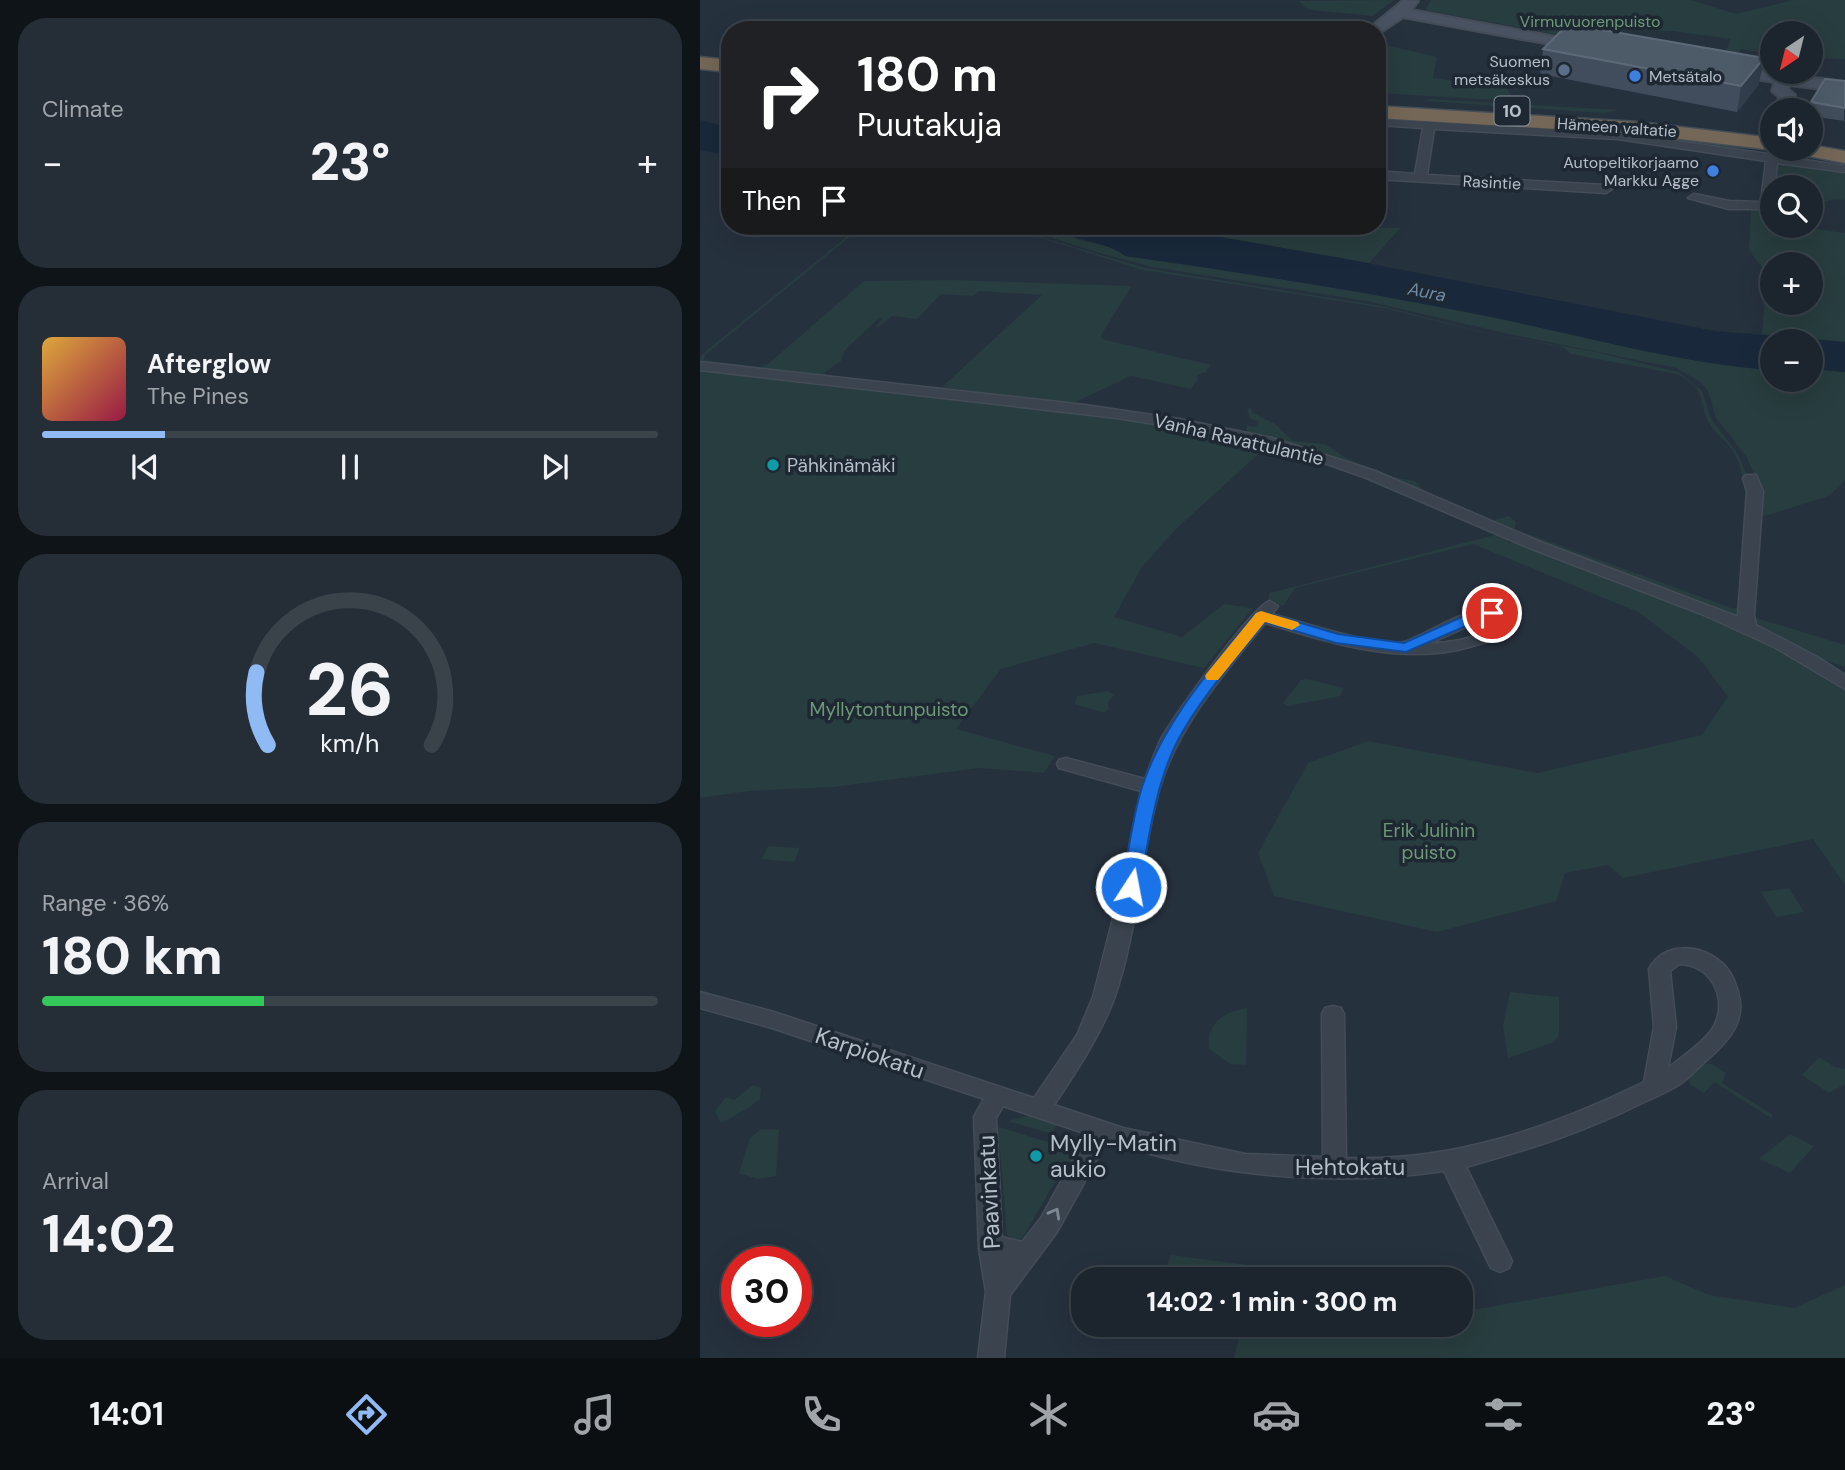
<!DOCTYPE html>
<html lang="en">
<head>
<meta charset="utf-8">
<style>
	:root { --surface:#1c252e; --page:#252d36; --text:#f1f3f6; --muted:#a0a5aa; --line:#3a424a; --accent:#90baf4 }
	body { margin:0; font-family:"DM Sans",sans-serif; background:var(--page); color:var(--text); height:100vh; display:flex; flex-direction:column; font-size:26px; white-space:nowrap }
	* { box-sizing:border-box; margin:0 }
	p { font-size:23px; color:var(--muted) }
	.icon { flex:none; width:38px; height:38px; fill:none; stroke:currentColor; stroke-width:2; stroke-linecap:round; stroke-linejoin:round }
	.map { position:relative; flex:1; overflow:hidden }
	.drawer { display:flex; flex-direction:column; gap:18px; padding:18px; background:#0f1419; width:700px }
	.drawer>* { flex:none }
	.guide { position:absolute; left:21px; top:21px; width:665px; height:214px; border-radius:28px; box-shadow:0 7px 28px #0002,0 0 0 2px var(--line); background:#202124; color:#fff; overflow:hidden }
	.needle { width:46px; rotate:215deg }
	.controls { position:absolute; left:1060px; top:21px; display:grid; gap:14px }
	.controls a { display:grid; place-items:center; width:63px; height:63px; border-radius:50%; background:var(--surface); box-shadow:0 7px 28px #0002,0 0 0 2px var(--line); font-size:35px }
	.speed { position:absolute; left:21px; top:1246px; display:flex; gap:14px; font-size:35px; font-weight:700; text-align:center }
	.speed>* { display:grid; place-content:center; width:91px; height:91px; border-radius:50%; background:var(--surface); box-shadow:0 7px 28px #0002,0 0 0 2px var(--line); line-height:1 }
	.speed .limit { border:10px solid #d22; background:#fff; color:#111 }
	.pin { position:absolute; display:grid; place-items:center; width:60px; height:60px; color:#fff; margin:-30px; border:4px solid #fff; border-radius:50%; box-shadow:0 2px 7px #0007 }
	.me { position:absolute; width:77px; margin:-38px; rotate:11deg; stroke-linejoin:round; filter:drop-shadow(0 0 5px #0008) }
	.turn { display:flex; align-items:center; gap:24px; height:147px; padding:0 21px; font-size:32px }
	.turn .icon { width:91px; height:91px; stroke-width:2.5 }
	.turn b { display:block; font-size:49px; line-height:60px }
	.then { display:flex; align-items:center; height:66px; padding:0 21px; background:#0003; gap:14px; font-size:26px }
	.big { font-size:52px; font-weight:800; line-height:1.1 }
	.drawer .widget { flex:1; display:flex; flex-direction:column; justify-content:center; gap:10px; min-width:0; padding:0 24px; border-radius:28px; background:var(--page) }
	.drawer .dial { align-items:center; gap:0 }
	.dial svg { height:182px; overflow:visible; fill:none; stroke:var(--line); stroke-width:7; stroke-linecap:round; text-anchor:middle }
	.dial text { fill:var(--text); stroke:none }
	.song { display:flex; align-items:center; gap:21px }
	.cover { width:84px; height:84px; border-radius:10px; background:linear-gradient(135deg,hsl(40 70% 55%),hsl(340 70% 35%)) }
	.played { height:7px; border-radius:4px; background:linear-gradient(90deg,var(--accent) 20%,var(--line) 20%) }
	.keys { display:flex; justify-content:space-around; direction:ltr }
	.heat { display:flex; justify-content:space-between; align-items:center; font-size:38px; direction:ltr }
	.charge { height:10px; border-radius:5px; background:linear-gradient(90deg,#34c759 36%,var(--line) 0) }
	.trip { position:absolute; left:371px; top:1267px; width:402px; height:70px; border-radius:28px; background:var(--surface); box-shadow:0 7px 28px #0002,0 0 0 2px var(--line); font-weight:800; line-height:70px; text-align:center }
	.tab-bar { display:flex; height:112px; justify-content:space-around; align-items:center; background:#0b0f12; color:var(--muted) }
	.tab-bar .icon { width:49px; height:49px }
	.tab-bar .active { color:var(--accent) }
	.tab-bar b { font-size:32px; color:var(--text) }
	main { display:flex; flex:1; min-height:0 }
	.map>svg:first-child { display:block }
	.green { fill:#283d3f; fill-rule:evenodd }
	.water { fill:#19293b }
	.lines { fill:none; stroke-linecap:round; stroke-linejoin:round }
	.street-casing { stroke:#434c57; stroke-width:3 }
	.secondary-casing { stroke:#434c57; stroke-width:4 }
	.highway-casing { stroke:#444e59; stroke-width:3 }
	.street { fill:#3a434e; fill-rule:evenodd }
	.secondary { fill:#485261; fill-rule:evenodd }
	.highway { fill:#746757; fill-rule:evenodd }
	.wall { fill:#414d5c }
	.shaded-wall { fill:#313d4b }
	.building { fill:#4d5a68; stroke:#5e6977; stroke-width:2 }
	.oneway { stroke:#7e8792 }
	.route { fill:#1a73e8; stroke:#114b97; stroke-width:2 }
	.slow { fill:#f59e0b }
	.service-dot { fill:#5c6f8a; stroke:#1e2833; stroke-width:2.5 }
	.shop-dot { fill:#3f7fe0; stroke:#1e2833; stroke-width:2.5 }
	.culture-dot { fill:#0f9aa8; stroke:#1e2833; stroke-width:2.5 }
	.labels { text-anchor:middle; stroke-width:7; stroke-linejoin:round; paint-order:stroke }
	.far-park-label { font-size:16px; fill:#6e9976; stroke:#1e2833 }
	.far-poi-label { font-size:16px; fill:#b6bec9; stroke:#1e2833; text-anchor:end }
	.far-street-label { font-size:16px; fill:#b6bec9; stroke:#1e2833 }
	.shield { fill:#1e2833; stroke:#88919c; stroke-width:2 }
	.shield-label { font-size:18px; font-weight:bold; fill:#b6bec9 }
	.far-water-label { font-size:18px; font-style:italic; fill:#708aa6; stroke:#1e2833 }
	.street-label { font-size:19px; fill:#b6bec9; stroke:#1e2833 }
	.poi-label { font-size:19px; fill:#b6bec9; stroke:#1e2833; text-anchor:start }
	.park-label { font-size:19px; fill:#6e9976; stroke:#1e2833 }
	.near-street-label { font-size:23px; fill:#b6bec9; stroke:#1e2833 }
	.near-poi-label { font-size:23px; fill:#b6bec9; stroke:#1e2833; text-anchor:start }
</style>
</head>
<body>
<main>
<section class="drawer">
<div class="widget"><p>Climate</p>
<div class="heat"><a>−</a><b class="big">23°</b><a>+</a></div>
</div>
<div class="widget">
<div class="song"><i class="cover"></i><div><b>Afterglow</b><p>The Pines</p></div></div>
<div class="played"></div>
<div class="keys"><svg class="icon" aria-label="previous" viewBox="0 0 24 24"><path d="M18 5L8 12l10 7zM5 5v14"/></svg><svg class="icon" aria-label="pause" viewBox="0 0 24 24"><path d="M8 5v14M16 5v14"/></svg><svg class="icon" aria-label="next" viewBox="0 0 24 24"><path d="M6 5l10 7-10 7zM19 5v14"/></svg></div>
</div>
<div class="widget dial"><svg viewBox="0 0 100 80">
<path d="M14 69A42 42 0 1 1 86 69"/>
<path d="M14 69A42 42 0 0 1 9 37" stroke="#90baf4"/>
<text x="50" y="56" font-size="32" font-weight="700">26</text>
<text x="50" y="72" font-size="11">km/h</text>
</svg></div>
<div class="widget"><p>Range · 36%</p><b class="big">180 km</b><div class="charge"></div></div>
<div class="widget"><p>Arrival</p><b class="big">14:02</b></div>
</section>
<div class="map">
<svg width="1145" height="1358" viewBox="0 0 1145 1358">
	<rect width="100%" height="100%" fill="#26313e"/>
	<path class="green" d="M 694,0 L 673,16 L 612,10 L 604,7 L 599,1 Z
		M 731,0 L 991,0 L 1036,14 L 1094,0 L 1145,0 L 1145,59 L 1111,58 L 1111,33 L 1073,33 L 1073,55 L 1041,49 L 1035,63 L 1021,64 L 1031,39 L 973,31 L 909,31 L 897,42 L 725,10 Z
		M 677,43 L 737,57 L 733,78 L 807,88 L 814,101 L 677,93 Z
		M 729,99 L 920,110 L 902,113 L 726,101 Z
		M 680,118 L 875,126 L 1044,144 L 1044,149 L 1041,151 L 985,143 L 679,121 Z
		M 1078,162 L 1145,170 L 1145,200 L 1134,199 L 1111,206 L 1111,187 L 1073,187 Z
		M 1073,204 L 1073,226 L 1095,226 L 1145,233 L 1145,342 L 1062,334 L 1065,298 L 1063,269 L 1049,250 L 1051,209 L 1061,210 ZM 1073,264 L 1111,264 L 1111,303 L 1073,303 Z
		M 160,226 L 163,226 L 5,355 L 4,360 L 60,367 L 68,364 L 164,281 L 255,280 L 432,286 L 401,335 L 402,339 L 511,365 L 506,372 L 497,375 L 498,379 L 491,389 L 431,376 L 371,404 L 242,387 L 342,295 L 279,291 L 273,296 L 241,294 L 217,319 L 192,316 L 179,327 L 176,326 L 182,319 L 180,317 L 144,351 L 141,361 L 124,373 L 128,377 L 1,363 L 0,357 L 6,351 Z
		M 303,226 L 445,268 L 681,306 L 787,333 L 891,351 L 978,372 L 1002,391 L 1011,419 L 1038,454 L 1051,485 L 1042,608 L 1037,619 L 818,534 L 820,531 L 1034,609 L 1038,607 C 1042,564 1056,489 1033,451 C 1027,442 1017,435 1011,426 C 996,402 1010,391 977,374 L 871,354 L 863,347 L 776,331 L 684,308 L 443,270 Z
		M 317,226 L 339,226 L 383,241 L 416,248 L 425,256 C 539,272 653,290 766,312 C 867,331 971,363 1073,370 L 1073,380 L 1111,380 L 1111,369 L 1145,372 L 1145,480 L 1129,496 L 1061,517 L 1061,489 L 1046,456 L 1016,418 L 1008,391 L 999,381 L 976,368 L 809,334 L 667,301 L 453,267 L 396,252 Z
		M 457,226 L 700,228 L 669,263 Z
		M 0,368 L 471,424 L 560,444 L 565,448 L 476,529 L 442,567 L 414,617 L 482,637 L 524,604 L 553,608 L 504,668 L 394,643 L 301,669 L 256,729 L 355,756 L 344,773 L 279,768 L 133,787 L 48,791 L 0,798 Z
		M 550,407 L 553,413 L 575,424 L 593,441 L 625,444 L 646,458 L 693,477 L 715,481 L 724,491 L 791,521 L 809,516 L 816,522 L 814,530 L 808,531 L 694,482 L 546,434 L 547,425 L 555,427 L 559,422 L 551,419 L 547,411 Z
		M 667,477 L 807,537 L 809,543 L 817,542 C 926,589 1049,619 1145,690 L 1145,885 L 1113,839 L 923,878 L 908,865 L 865,873 L 856,901 L 737,932 L 574,896 L 558,853 L 608,763 L 668,741 L 837,773 L 1002,735 L 1028,697 L 998,657 L 938,612 L 773,544 L 595,588 L 583,606 L 568,599 L 570,593 L 795,535 L 664,478 Z
		M 1053,617 L 1145,645 L 1145,667 L 1117,658 L 1062,631 Z
		M 607,679 L 644,688 L 640,696 L 588,706 L 583,703 L 601,680 Z
		M 407,691 L 414,695 L 408,702 L 409,709 L 404,713 L 375,704 L 377,696 Z
		M 68,846 L 100,848 L 94,862 L 62,859 Z
		M 1089,888 L 1104,912 L 1076,917 L 1061,892 Z
		M 810,992 L 859,997 L 859,1035 L 854,1042 L 808,1058 L 803,1026 Z
		M 547,1008 L 546,1065 L 530,1064 L 509,1049 C 506,1023 523,1012 547,1008 Z
		M 1119,1057 L 1135,1067 L 1145,1069 L 1145,1084 L 1129,1093 L 1102,1075 Z
		M 1003,1064 L 1012,1064 L 1026,1073 L 1022,1083 L 1073,1115 L 1071,1118 L 1014,1082 L 1004,1093 L 991,1085 L 987,1076 Z
		M 53,1085 L 61,1088 L 60,1099 L 50,1107 L 21,1123 L 15,1111 L 26,1097 L 34,1100 Z
		M 331,1115 L 357,1124 L 352,1134 L 308,1121 Z
		M 299,1127 L 378,1151 L 376,1158 L 366,1163 L 323,1237 L 318,1241 L 307,1235 L 300,1150 L 293,1143 L 294,1133 Z
		M 61,1129 L 79,1130 L 76,1176 L 57,1179 L 39,1173 L 50,1138 Z
		M 1090,1134 L 1114,1146 L 1090,1173 L 1059,1159 Z
		M 471,1255 L 563,1267 L 557,1279 L 479,1279 L 462,1276 Z
		M 965,1276 L 1009,1295 L 1094,1308 L 1145,1285 L 1145,1358 L 534,1358 L 542,1325 L 761,1325 L 761,1312 Z"/>
	<path class="water" d="M 0,120 L 30,128 L 30,156 L 0,150 Z
		M 339,226 L 457,226 L 641,258 L 1015,331 L 1145,342 L 1145,372 L 1111,369 L 1111,341 L 1073,341 L 1073,370 C 971,363 867,331 766,312 C 653,290 539,272 425,256 C 410,242 362,237 339,226 Z"/>
	<g class="lines">
		<defs>
			<path id="street" d="M 677,119 L 918,133 L 1068,154 L 1073,146 L 1073,149 L 1081,149 L 1079,156 L 1145,166 L 1145,172 L 1077,163 L 1073,204 L 1068,209 L 1029,209 L 988,198 L 994,194 L 1029,201 L 1061,202 L 1066,161 L 918,139 L 734,129 L 727,175 L 906,185 L 912,189 L 906,193 L 677,179 L 677,171 L 715,174 L 723,128 L 677,125 Z
				M 0,362 L 385,405 L 479,419 L 572,438 L 675,471 L 838,541 L 1038,617 L 1047,491 L 1043,478 L 1046,475 L 1056,475 L 1063,491 L 1054,615 L 1056,625 L 1119,658 L 1145,675 L 1145,689 L 1074,647 L 1004,615 L 827,547 L 664,477 L 598,454 L 511,433 L 417,418 L 0,370 Z
				M 570,601 L 578,606 L 572,614 C 597,621 683,649 704,642 C 733,633 788,589 812,620 C 804,637 790,641 773,646 C 704,667 632,643 565,623 C 525,673 479,724 460,787 C 440,855 438,932 414,999 C 399,1038 377,1070 354,1105 L 423,1128 L 545,1154 L 623,1157 L 622,1014 L 625,1008 L 633,1006 L 641,1008 L 644,1014 L 646,1158 C 752,1162 850,1128 944,1082 L 954,1027 L 949,969 C 964,941 1000,944 1022,963 C 1032,971 1038,989 1040,1001 C 1043,1026 1025,1044 1008,1059 C 999,1067 990,1077 980,1084 C 968,1092 954,1097 942,1103 C 885,1132 827,1150 766,1167 L 812,1261 L 809,1268 L 800,1272 L 791,1268 L 744,1171 C 633,1187 514,1177 407,1141 L 357,1232 L 310,1295 L 304,1358 L 278,1358 L 286,1292 L 279,1249 L 274,1117 L 284,1099 L 72,1028 L 0,1008 L 0,992 L 74,1012 L 334,1098 L 377,1035 L 393,997 L 421,887 L 441,791 L 359,768 L 357,764 L 359,760 L 366,758 L 445,779 C 450,766 455,752 461,739 C 473,717 553,605 570,601 ZM 786,618 L 795,621 C 781,640 751,642 729,644 ZM 979,964 C 1014,964 1031,1005 1010,1032 C 999,1046 982,1057 968,1068 L 976,1027 L 970,971 ZM 303,1106 L 387,1134 L 341,1218 L 322,1242 L 302,1237 L 296,1118 Z"/>
			<path id="secondary" d="M 704,0 L 718,1 L 711,10 L 882,42 L 889,46 L 882,50 L 703,17 L 679,33 L 677,30 L 667,30 Z
				M 1029,67 L 1145,82 L 1145,92 L 1090,85 L 1088,89 L 1095,95 L 1093,110 L 1077,110 L 1079,97 L 1072,91 L 1075,82 L 1024,74 L 1022,71 L 1024,68 Z"/>
			<path id="highway" d="M 0,57 L 30,60 L 30,72 L 0,69 Z
				M 677,106 L 938,122 L 1073,138 L 1073,149 L 1079,149 L 1073,150 L 938,134 L 677,118 Z
				M 1111,145 L 1145,151 L 1145,163 L 1092,153 L 1089,149 L 1111,149 Z"/>
		</defs>
		<use href="#street" class="street-casing"/>
		<use href="#secondary" class="secondary-casing"/>
		<use href="#highway" class="highway-casing"/>
		<use href="#street" class="street"/>
		<use href="#secondary" class="secondary"/>
		<use href="#highway" class="highway"/>
	</g>
	<path class="wall" d="M 843,49 L 1059,84 L 1037,112 L 840,74 Z
		M 1145,81 L 1144,121 L 1111,116 L 1111,110 L 1110,110 L 1111,102 Z"/>
	<path class="shaded-wall" d="M 1064,58 L 1059,84 L 1037,112 L 1041,86 Z"/>
	<path class="building" d="M 868,24 L 1064,58 L 1041,86 L 843,49 Z
		M 1125,79 L 1145,81 L 1145,108 L 1111,102 Z"/>
	<defs><path id="oneway-chevron" d="M-2-3.5L2.5 0L-2 3.5" fill="none" stroke-width="1.6" stroke-linecap="round" stroke-linejoin="round" transform="scale(1.75)"/></defs>
	<use class="oneway" href="#oneway-chevron" transform="translate(355 1213) rotate(-61)"/>
	<path class="route" d="M 792,608 L 799,613 L 797,616 L 782,619 L 706,652 L 636,643 L 565,622 C 535,660 501,697 478,740 C 455,785 449,838 440,887 L 437,891 L 424,891 L 422,887 C 428,854 432,819 442,787 C 464,720 513,667 556,613 L 567,613 L 638,634 L 704,643 L 773,612 Z"/>
	<path class="slow" d="M 561,611 L 598,622 L 600,625 L 592,630 L 565,622 L 518,680 L 507,680 L 505,676 L 507,673 L 556,613 Z"/>
	<circle class="service-dot" cx="864" cy="70" r="7"/>
	<g class="shop-dot">
		<circle cx="935" cy="76" r="7"/>
		<circle cx="1013" cy="171" r="7"/>
	</g>
	<g class="culture-dot">
		<circle cx="73" cy="465" r="7"/>
		<circle cx="336" cy="1156" r="7"/>
	</g>
	<g class="labels">
		<g class="far-park-label">
			<text x="890" y="27">Virmuvuorenpuisto</text>
		</g>
		<g class="far-poi-label">
			<text x="850" y="67">Suomen<tspan x="850" dy="18">metsäkeskus</tspan></text>
			<text x="949" y="82" text-anchor="start">Metsätalo</text>
			<text x="999" y="168">Autopeltikorjaamo<tspan x="999" dy="18">Markku Agge</tspan></text>
		</g>
		<g class="far-street-label">
			<text transform="translate(917 127) rotate(4)" y="6">Hämeen valtatie</text>
			<text transform="translate(792 182) rotate(3)" y="6">Rasintie</text>
		</g>
		<rect class="shield" x="794.5" y="96.5" width="35" height="29" rx="5"/>
		<g class="shield-label">
			<text x="812" y="117">10</text>
		</g>
		<g class="far-water-label">
			<text transform="translate(727 292) rotate(11)" y="6">Aura</text>
		</g>
		<g class="street-label">
			<text transform="translate(539 439) rotate(13)" y="7">Vanha Ravattulantie</text>
		</g>
		<g class="poi-label">
			<text x="87" y="472">Pähkinämäki</text>
		</g>
		<g class="park-label">
			<text x="189" y="716">Myllytontunpuisto</text>
			<text x="729" y="837">Erik Julinin<tspan x="729" dy="22">puisto</tspan></text>
		</g>
		<g class="near-street-label">
			<text transform="translate(170 1053) rotate(19)" y="8">Karpiokatu</text>
			<text x="650" y="1175">Hehtokatu</text>
			<text transform="translate(289 1192) rotate(-93)" y="8">Paavinkatu</text>
		</g>
		<g class="near-poi-label">
			<text x="350" y="1151">Mylly-Matin<tspan x="350" dy="26">aukio</tspan></text>
		</g>
	</g>
</svg>
<div class="controls">
<a><svg class="needle" viewBox="-14 -14 28 28"><path d="M0-13l5 13h-10z" fill="#e53935"/><path d="M0 13l5-13h-10z" fill="#a0a5aa"/></svg></a>
<a><svg class="icon" aria-label="sound" viewBox="0 0 24 24"><path d="M4 9h4l5-4v14l-5-4H4zM17 9q2 3 0 6"/></svg></a>
<a><svg class="icon" aria-label="search" viewBox="0 0 24 24"><circle cx="10" cy="10" r="6"/><path d="M15 15l6 6"/></svg></a>
<a>+</a>
<a>−</a>
</div>
<div class="speed"><div class="limit">30</div></div>
<div class="pin" style="left:792px;top:613px;background:#d93025"><svg class="icon" aria-label="arrive" viewBox="0 0 24 24"><path d="M6 21V4h12l-3 4 3 4H6"/></svg></div>
<svg class="me" style="left:431px;top:887px" viewBox="-20 -20 40 40"><circle r="17" fill="#1a73e8" stroke="#fff" stroke-width="3"/><path d="M0-11L8 9 0 5-8 9z" fill="#fff"/></svg>
<div class="trip">14:02 · 1 min · 300 m</div>
<div class="guide">
<div class="turn"><svg class="icon" aria-label="right" viewBox="0 0 24 24"><path d="M7 20v-9h11M14 6l5 5-5 5"/></svg><div><b>180 m</b>Puutakuja</div></div>
<div class="then">Then<svg class="icon" aria-label="arrive" viewBox="0 0 24 24"><path d="M6 21V4h12l-3 4 3 4H6"/></svg></div>
</div>
</div>
</main>
<nav class="tab-bar">
<b>14:01</b>
<svg class="icon active" aria-label="directions" viewBox="0 0 24 24"><path d="M12 3l9 9-9 9-9-9zM9 14v-3h6M13 9l2 2-2 2"/></svg>
<svg class="icon" aria-label="music" viewBox="0 0 24 24"><path d="M9 18V5l10-2v13"/><circle cx="6" cy="18" r="3"/><circle cx="16" cy="16" r="3"/></svg>
<svg class="icon" aria-label="phone" viewBox="0 0 24 24"><path d="M5 4h4l2 5-3 2q2 4 5 5l2-3 5 2v4C11 20 4 13 5 4z"/></svg>
<svg class="icon" aria-label="climate" viewBox="0 0 24 24"><path d="M12 3v18M4 7l16 10M4 17L20 7"/></svg>
<svg class="icon" aria-label="car" viewBox="0 0 24 24"><path d="M5 17H2v-5l4-1 3-4h7l3 4 3 1v5h-3M9 17h6M6 11h13"/><circle cx="7" cy="17" r="2"/><circle cx="17" cy="17" r="2"/></svg>
<svg class="icon" aria-label="filters" viewBox="0 0 24 24"><path d="M4 7h16M4 17h16"/><circle cx="9" cy="7" r="2"/><circle cx="15" cy="17" r="2"/></svg>
<b>23°</b>
</nav>
</body>
</html>
